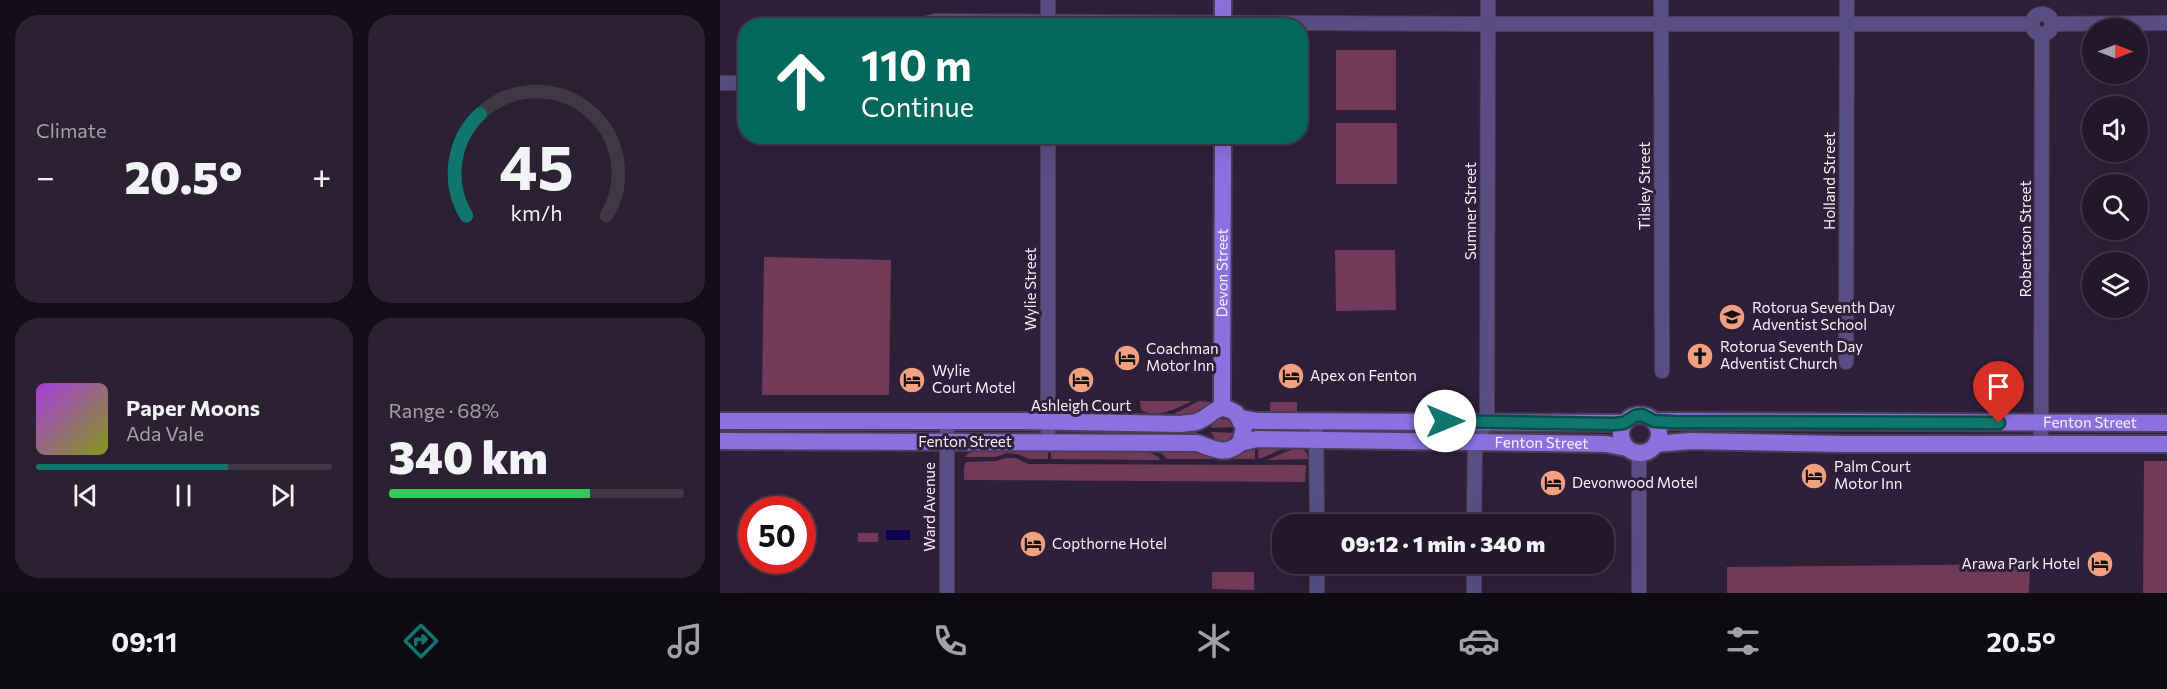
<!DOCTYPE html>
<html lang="en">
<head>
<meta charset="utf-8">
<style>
	:root { --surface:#23182b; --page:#2b2133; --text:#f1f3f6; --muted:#a3a0a9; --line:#403747; --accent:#0f766e }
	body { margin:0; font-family:Commissioner,sans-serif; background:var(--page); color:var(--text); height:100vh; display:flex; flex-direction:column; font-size:22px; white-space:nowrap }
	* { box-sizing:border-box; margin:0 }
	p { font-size:20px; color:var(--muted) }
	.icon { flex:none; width:33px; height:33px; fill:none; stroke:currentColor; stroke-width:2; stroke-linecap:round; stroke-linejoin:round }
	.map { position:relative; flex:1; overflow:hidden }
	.sheet { display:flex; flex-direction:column; gap:15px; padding:15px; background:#130d18; width:720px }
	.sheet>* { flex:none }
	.banner { position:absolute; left:18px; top:18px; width:570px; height:126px; border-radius:24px; box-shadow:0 6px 24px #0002,0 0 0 2px var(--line); background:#00695c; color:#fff; overflow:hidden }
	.needle { width:39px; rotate:90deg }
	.buttons { position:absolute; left:1362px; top:18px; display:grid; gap:12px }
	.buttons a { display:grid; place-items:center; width:66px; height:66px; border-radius:50%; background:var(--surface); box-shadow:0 6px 24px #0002,0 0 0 2px var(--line); font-size:30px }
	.speed { position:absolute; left:18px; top:496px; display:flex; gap:12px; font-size:30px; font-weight:700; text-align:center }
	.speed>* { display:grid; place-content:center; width:78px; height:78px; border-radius:50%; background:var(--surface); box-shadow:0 6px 24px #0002,0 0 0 2px var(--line); line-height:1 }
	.speed .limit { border:9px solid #d22; background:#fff; color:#111 }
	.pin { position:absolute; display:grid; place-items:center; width:51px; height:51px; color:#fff; margin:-62px -26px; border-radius:50% 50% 50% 0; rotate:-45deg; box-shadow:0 0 6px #0007 }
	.pin .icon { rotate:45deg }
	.me { position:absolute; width:66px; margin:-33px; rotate:90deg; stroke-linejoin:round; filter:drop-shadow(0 0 4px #0008) }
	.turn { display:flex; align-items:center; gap:21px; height:126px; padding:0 24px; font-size:27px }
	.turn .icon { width:78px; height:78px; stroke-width:2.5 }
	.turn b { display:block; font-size:42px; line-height:51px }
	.big { font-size:45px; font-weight:800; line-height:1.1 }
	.sheet .tile { flex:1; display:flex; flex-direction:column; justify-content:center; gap:9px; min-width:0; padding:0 21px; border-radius:24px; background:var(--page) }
	.sheet .dial { align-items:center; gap:0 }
	.dial svg { height:156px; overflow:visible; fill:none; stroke:var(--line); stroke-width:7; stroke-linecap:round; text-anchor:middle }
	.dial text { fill:var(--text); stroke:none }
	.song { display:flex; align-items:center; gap:18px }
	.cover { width:72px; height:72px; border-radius:9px; background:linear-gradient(135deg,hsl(280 70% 55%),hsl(70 70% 35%)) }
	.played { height:6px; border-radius:3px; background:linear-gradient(90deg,var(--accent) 65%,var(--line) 65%) }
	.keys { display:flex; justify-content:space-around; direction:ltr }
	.heat { display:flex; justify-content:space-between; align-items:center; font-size:33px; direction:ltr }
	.charge { height:9px; border-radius:4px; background:linear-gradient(90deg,#34c759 68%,var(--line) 0) }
	.sheet .tiles { flex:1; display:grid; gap:15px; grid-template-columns:repeat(2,1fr) }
	.trip { position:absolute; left:552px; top:514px; width:342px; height:60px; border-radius:24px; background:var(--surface); box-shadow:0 6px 24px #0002,0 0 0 2px var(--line); font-weight:800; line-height:60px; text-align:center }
	.menu { display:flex; height:96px; justify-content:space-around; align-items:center; background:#0e0a11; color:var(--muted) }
	.menu .icon { width:42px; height:42px }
	.menu .current { color:var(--accent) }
	.menu b { font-size:27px; color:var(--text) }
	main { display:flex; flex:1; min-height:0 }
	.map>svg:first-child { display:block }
	.green { fill:#713a58 }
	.water { fill:#0d0150 }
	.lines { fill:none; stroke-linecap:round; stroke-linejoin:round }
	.minor-casing { stroke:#4b3d55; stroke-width:16 }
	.major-casing { stroke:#4b3d55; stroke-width:20 }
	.minor { stroke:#594e83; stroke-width:14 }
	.major { stroke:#8b71df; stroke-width:16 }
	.route-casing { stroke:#0a4d48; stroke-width:15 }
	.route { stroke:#0f766e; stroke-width:10 }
	.labels { text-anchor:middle; stroke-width:6; stroke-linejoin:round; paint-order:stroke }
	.street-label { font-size:15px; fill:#f8f1fe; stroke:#2f2039 }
	.poi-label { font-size:15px; fill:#f8f1fe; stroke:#2f2039; text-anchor:start }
</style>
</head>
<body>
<main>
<section class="sheet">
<div class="tiles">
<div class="tile"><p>Climate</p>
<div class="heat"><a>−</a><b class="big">20.5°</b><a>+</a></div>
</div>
<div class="tile dial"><svg viewBox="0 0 100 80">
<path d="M14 69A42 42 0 1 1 86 69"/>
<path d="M14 69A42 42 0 0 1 21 17" stroke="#0f766e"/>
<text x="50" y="56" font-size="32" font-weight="700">45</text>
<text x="50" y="72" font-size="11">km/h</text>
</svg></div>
<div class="tile">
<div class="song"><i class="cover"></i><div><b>Paper Moons</b><p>Ada Vale</p></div></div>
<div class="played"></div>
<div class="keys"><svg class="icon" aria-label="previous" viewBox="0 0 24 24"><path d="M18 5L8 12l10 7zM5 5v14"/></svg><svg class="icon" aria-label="pause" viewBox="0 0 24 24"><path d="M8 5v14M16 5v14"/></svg><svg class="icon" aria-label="next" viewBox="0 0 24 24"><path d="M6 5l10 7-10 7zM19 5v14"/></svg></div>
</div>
<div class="tile"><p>Range · 68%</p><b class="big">340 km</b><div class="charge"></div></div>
</div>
</section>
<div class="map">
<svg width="1447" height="593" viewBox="0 0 1447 593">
	<rect width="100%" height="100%" fill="#2f2039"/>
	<path class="green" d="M 616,50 L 676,50 L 676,110 L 616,110 Z
		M 616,123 L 677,123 L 677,184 L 616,184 Z
		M 675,250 L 676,310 L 616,311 L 615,250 Z
		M 44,257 L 171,260 L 169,395 L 42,395 Z
		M 333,400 L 365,401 L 365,411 L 343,411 L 335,405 Z
		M 420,401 L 472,401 C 455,409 438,419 421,410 Z
		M 479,401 L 491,402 C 480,422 456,417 436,418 L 454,414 Z
		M 550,402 L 577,402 L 577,412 L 550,412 Z
		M 500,419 L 508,420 L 513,427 L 491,428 L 493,422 Z
		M 476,428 L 477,436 L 410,437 C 388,427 366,435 344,429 Z
		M 491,432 L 513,433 C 510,441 503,444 495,439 Z
		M 535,443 L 535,459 L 509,459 L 509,457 Z
		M 539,443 L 573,444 L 542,458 L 538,458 Z
		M 580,446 L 587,453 L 588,459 L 547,460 Z
		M 471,447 L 494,459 L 447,459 L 440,452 Z
		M 258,451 L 328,452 L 328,459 L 309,459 L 297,454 L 286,453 L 276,457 L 244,457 L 249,453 Z
		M 331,452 L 428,452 L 439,457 L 440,460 L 331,459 Z
		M 287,458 L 296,458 L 308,464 L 586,465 L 585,482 L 244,480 L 244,467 L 246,462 L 275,461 Z
		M 1424,461 L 1447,461 L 1447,593 L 1423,593 Z
		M 138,533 L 158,533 L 158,542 L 138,542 Z
		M 1310,564 L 1309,593 L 1007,593 L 1007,567 Z
		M 492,572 L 534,572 L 534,590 L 492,589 Z"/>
	<path class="water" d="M 166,530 L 190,530 L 190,540 L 166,540 Z"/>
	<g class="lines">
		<defs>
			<path id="minor" d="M 941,0 L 942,371
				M1312 24a10 10 0 1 1 20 0a10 10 0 1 1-20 0Z
				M 1332,24 L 1447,23
				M 197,26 L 216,21 L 753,24 L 1312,24
				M 328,26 L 328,0
				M 0,83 L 26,83
				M 1126,362 L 1127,0
				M 596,421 L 597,525
				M 328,442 L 328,136
				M 1321,444 L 1322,34
				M 754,525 L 755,443 L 767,421 L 768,0
				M 597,564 L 597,593
				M 227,593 L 227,421
				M 754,593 L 754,564
				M 919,593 L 919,452"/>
			<g id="major">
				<path d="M 503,26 L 503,0"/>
				<path id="s1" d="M 502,408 L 503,136"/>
				<circle cx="920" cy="434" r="19"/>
				<path d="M 520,418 L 537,421 L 904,423"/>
				<path d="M 0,421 L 300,421 L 461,424 C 466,423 472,423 476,422 C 493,417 496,400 516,413 L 524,428 L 520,443 C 506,457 493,448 477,443 L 0,441"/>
				<path id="s2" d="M 934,421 L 1447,423"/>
				<path id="s3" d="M 520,443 L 537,439 L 886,444 L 907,448"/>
				<path d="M 936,444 L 970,441 L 1125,444 L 1447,444"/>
			</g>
		</defs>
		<use href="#minor" class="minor-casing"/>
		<use href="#major" class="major-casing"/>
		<use href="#minor" class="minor"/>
		<use href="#major" class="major"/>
	</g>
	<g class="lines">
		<defs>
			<path id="route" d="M 725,421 L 894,424 L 904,423 L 915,416 L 922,415 L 934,421 L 954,422 L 1279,423"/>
		</defs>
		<use href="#route" class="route-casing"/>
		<use href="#route" class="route"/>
	</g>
	<defs>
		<symbol id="school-disc" viewBox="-11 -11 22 22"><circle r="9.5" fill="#f2a07f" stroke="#2f2039"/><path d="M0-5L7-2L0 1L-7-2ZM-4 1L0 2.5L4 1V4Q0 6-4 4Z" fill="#111"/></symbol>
		<symbol id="church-disc" viewBox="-11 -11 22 22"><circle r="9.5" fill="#f2a07f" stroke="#2f2039"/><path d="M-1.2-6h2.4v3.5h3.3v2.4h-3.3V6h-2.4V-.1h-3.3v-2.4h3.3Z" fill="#111"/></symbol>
		<symbol id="hotel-disc" viewBox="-11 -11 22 22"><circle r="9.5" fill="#f2a07f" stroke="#2f2039"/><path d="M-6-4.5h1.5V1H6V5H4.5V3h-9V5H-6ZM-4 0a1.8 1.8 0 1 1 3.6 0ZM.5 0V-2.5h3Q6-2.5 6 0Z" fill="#111"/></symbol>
	</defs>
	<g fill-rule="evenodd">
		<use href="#school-disc" x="997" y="302" width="30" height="30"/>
		<use href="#church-disc" x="965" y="341" width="30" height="30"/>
		<use href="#hotel-disc" x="392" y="343" width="30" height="30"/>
		<use href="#hotel-disc" x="556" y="361" width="30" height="30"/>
		<use href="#hotel-disc" x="177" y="365" width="30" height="30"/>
		<use href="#hotel-disc" x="346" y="365" width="30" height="30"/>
		<use href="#hotel-disc" x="1079" y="461" width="30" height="30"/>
		<use href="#hotel-disc" x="818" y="468" width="30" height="30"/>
		<use href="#hotel-disc" x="298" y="529" width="30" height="30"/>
		<use href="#hotel-disc" x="1365" y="549" width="30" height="30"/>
	</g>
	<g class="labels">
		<g class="street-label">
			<text transform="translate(1110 181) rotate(-90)" y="5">Holland Street</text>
			<text transform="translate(925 186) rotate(-90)" y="5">Tilsley Street</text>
			<text transform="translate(751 211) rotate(-90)" y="5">Sumner Street</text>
			<text transform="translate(1306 239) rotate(-90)" y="5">Robertson Street</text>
			<text dy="5" stroke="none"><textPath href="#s1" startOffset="135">Devon Street</textPath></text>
			<text transform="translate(311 289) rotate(-90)" y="5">Wylie Street</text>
			<text dy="5" stroke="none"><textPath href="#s2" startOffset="436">Fenton Street</textPath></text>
			<text x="245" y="447">Fenton Street</text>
			<text dy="5" stroke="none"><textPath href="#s3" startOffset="302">Fenton Street</textPath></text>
			<text transform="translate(210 507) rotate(-90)" y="5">Ward Avenue</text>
		</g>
		<g class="poi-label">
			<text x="1032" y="313">Rotorua Seventh Day<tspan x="1032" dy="17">Adventist School</tspan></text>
			<text x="1000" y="352">Rotorua Seventh Day<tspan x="1000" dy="17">Adventist Church</tspan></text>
			<text x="426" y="354">Coachman<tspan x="426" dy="17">Motor Inn</tspan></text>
			<text x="212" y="376">Wylie<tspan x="212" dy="17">Court Motel</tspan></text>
			<text x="590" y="381">Apex on Fenton</text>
			<text x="361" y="411" text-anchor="middle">Ashleigh Court</text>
			<text x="1114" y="472">Palm Court<tspan x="1114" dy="17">Motor Inn</tspan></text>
			<text x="852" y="488">Devonwood Motel</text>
			<text x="332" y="549">Copthorne Hotel</text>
			<text x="1360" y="569" text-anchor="end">Arawa Park Hotel</text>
		</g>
	</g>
</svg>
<div class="buttons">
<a><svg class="needle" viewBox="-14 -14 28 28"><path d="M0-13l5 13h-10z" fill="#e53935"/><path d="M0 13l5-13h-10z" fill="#a3a0a9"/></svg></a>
<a><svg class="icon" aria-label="sound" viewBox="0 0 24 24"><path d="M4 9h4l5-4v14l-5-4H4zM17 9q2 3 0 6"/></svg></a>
<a><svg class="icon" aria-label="search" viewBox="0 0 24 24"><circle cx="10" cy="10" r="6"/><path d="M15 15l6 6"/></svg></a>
<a><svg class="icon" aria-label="layers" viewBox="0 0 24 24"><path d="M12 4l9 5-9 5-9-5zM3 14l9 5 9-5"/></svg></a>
</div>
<div class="speed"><div class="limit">50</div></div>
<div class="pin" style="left:1279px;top:423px;background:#d93025"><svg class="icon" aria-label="arrive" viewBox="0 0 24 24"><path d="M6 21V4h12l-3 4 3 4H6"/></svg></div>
<svg class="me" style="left:725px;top:421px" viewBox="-20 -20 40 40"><circle r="19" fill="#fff"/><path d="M0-13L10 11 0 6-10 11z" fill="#0f766e"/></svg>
<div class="trip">09:12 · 1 min · 340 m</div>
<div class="banner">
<div class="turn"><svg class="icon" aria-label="ahead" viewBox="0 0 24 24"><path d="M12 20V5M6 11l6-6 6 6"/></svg><div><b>110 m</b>Continue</div></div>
</div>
</div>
</main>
<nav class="menu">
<b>09:11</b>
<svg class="icon current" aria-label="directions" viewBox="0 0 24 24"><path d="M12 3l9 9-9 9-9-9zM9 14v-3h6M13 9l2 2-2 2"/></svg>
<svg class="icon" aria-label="music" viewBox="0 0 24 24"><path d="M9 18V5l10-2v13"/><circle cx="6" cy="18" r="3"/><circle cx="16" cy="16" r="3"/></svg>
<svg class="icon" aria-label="phone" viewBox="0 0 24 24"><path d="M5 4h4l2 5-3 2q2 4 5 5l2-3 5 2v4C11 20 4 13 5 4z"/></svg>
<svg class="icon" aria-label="climate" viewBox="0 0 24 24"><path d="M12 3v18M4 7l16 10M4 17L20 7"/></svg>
<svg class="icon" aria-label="car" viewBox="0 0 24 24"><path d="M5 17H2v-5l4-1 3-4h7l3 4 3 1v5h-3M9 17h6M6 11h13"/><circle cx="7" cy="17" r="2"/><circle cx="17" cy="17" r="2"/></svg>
<svg class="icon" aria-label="filters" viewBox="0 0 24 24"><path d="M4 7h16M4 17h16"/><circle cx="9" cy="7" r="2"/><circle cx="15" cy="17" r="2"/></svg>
<b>20.5°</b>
</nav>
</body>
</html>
